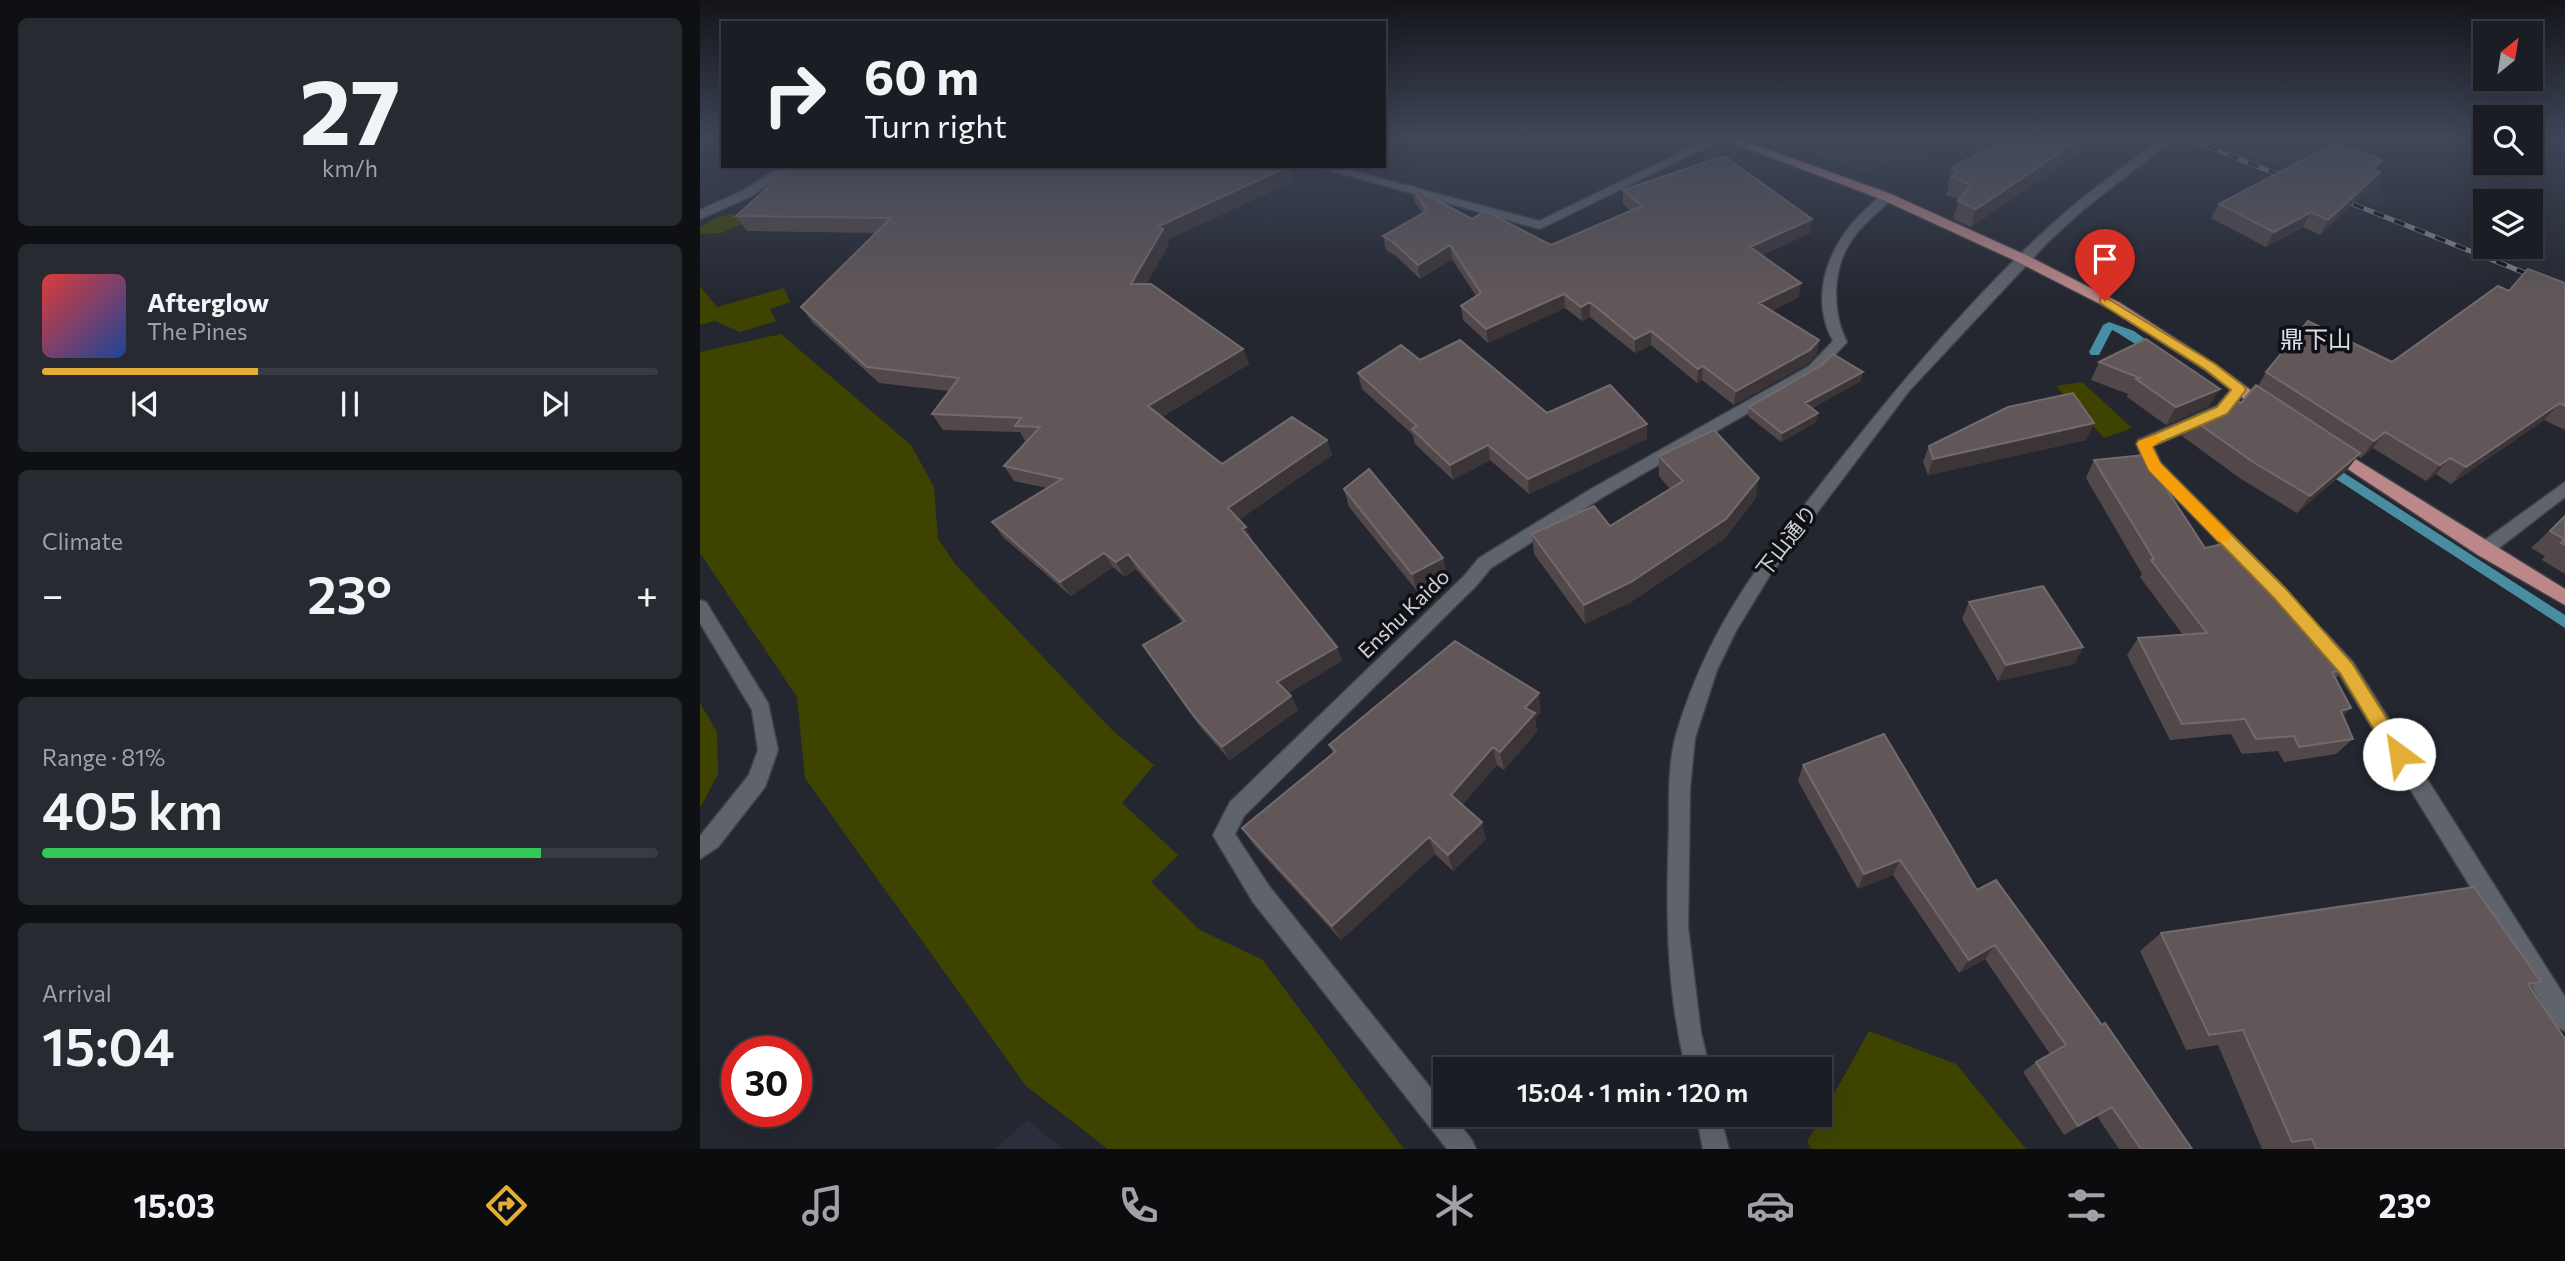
<!DOCTYPE html>
<html lang="en">
<head>
<meta charset="utf-8">
<style>
	:root { --surface:#1b1d24; --page:#282a31; --text:#f1f3f6; --muted:#a0a2a6; --line:#393b41; --accent:#e3ae35 }
	body { margin:0; font-family:Commissioner,"Noto Sans JP",sans-serif; background:var(--page); color:var(--text); height:100vh; display:flex; flex-direction:column; font-size:26px; white-space:nowrap }
	* { box-sizing:border-box; margin:0 }
	p { font-size:23px; color:var(--muted) }
	.icon { flex:none; width:38px; height:38px; fill:none; stroke:currentColor; stroke-width:2; stroke-linecap:round; stroke-linejoin:round }
	.map { position:relative; flex:1; overflow:hidden }
	.details { display:flex; flex-direction:column; gap:18px; padding:18px; background:#0f1014; width:700px }
	.details>* { flex:none }
	.top-card { position:absolute; left:21px; top:21px; width:665px; height:147px; border-radius:0px; box-shadow:0 7px 28px #0002,0 0 0 2px var(--line); background:#1b1d24; color:var(--text); overflow:hidden }
	.needle { width:46px; rotate:30deg }
	.fabs { position:absolute; left:1773px; top:21px; display:grid; gap:14px }
	.fabs a { display:grid; place-items:center; width:70px; height:70px; border-radius:0px; background:var(--surface); box-shadow:0 7px 28px #0002,0 0 0 2px var(--line); font-size:35px }
	.speed { position:absolute; left:21px; top:1036px; display:flex; gap:14px; font-size:35px; font-weight:700; text-align:center }
	.speed>* { display:grid; place-content:center; width:91px; height:91px; border-radius:50%; background:var(--surface); box-shadow:0 7px 28px #0002,0 0 0 2px var(--line); line-height:1 }
	.speed .limit { border:10px solid #d22; background:#fff; color:#111 }
	.pin { position:absolute; display:grid; place-items:center; width:60px; height:60px; color:#fff; margin:-72px -30px; border-radius:50% 50% 50% 0; rotate:-45deg; box-shadow:0 0 7px #0007 }
	.pin .icon { rotate:45deg }
	.me { position:absolute; width:77px; margin:-38px; rotate:329deg; stroke-linejoin:round; filter:drop-shadow(0 0 5px #0008) }
	.turn { display:flex; align-items:center; gap:24px; height:147px; padding:0 28px; font-size:32px }
	.turn .icon { width:91px; height:91px; stroke-width:2.5 }
	.turn b { display:block; font-size:49px; line-height:60px }
	.big { font-size:52px; font-weight:600; line-height:1.1 }
	.details .card { flex:1; display:flex; flex-direction:column; justify-content:center; gap:10px; min-width:0; padding:0 24px; border-radius:10px; background:var(--page) }
	.details .dial { align-items:center; gap:0 }
	.dial b { font-size:91px; line-height:1 }
	.song { display:flex; align-items:center; gap:21px }
	.cover { width:84px; height:84px; border-radius:10px; background:linear-gradient(135deg,hsl(0 70% 55%),hsl(220 70% 35%)) }
	.played { height:7px; border-radius:4px; background:linear-gradient(90deg,var(--accent) 35%,var(--line) 35%) }
	.keys { display:flex; justify-content:space-around; direction:ltr }
	.heat { display:flex; justify-content:space-between; align-items:center; font-size:38px; direction:ltr }
	.charge { height:10px; border-radius:5px; background:linear-gradient(90deg,#34c759 81%,var(--line) 0) }
	.trip { position:absolute; left:733px; top:1057px; width:399px; height:70px; border-radius:0px; background:var(--surface); box-shadow:0 7px 28px #0002,0 0 0 2px var(--line); font-weight:600; line-height:70px; text-align:center }
	.menu { display:flex; height:112px; justify-content:space-around; align-items:center; background:#0b0c0e; color:var(--muted) }
	.menu .icon { width:49px; height:49px }
	.menu .active { color:var(--accent) }
	.menu b { font-size:32px; color:var(--text) }
	main { display:flex; flex:1; min-height:0 }
	.map>svg:first-child { display:block }
	.built { fill:#2b2f3d }
	.green { fill:#3e4400 }
	.lines { fill:none; stroke-linecap:round; stroke-linejoin:round }
	.stream { fill:#488da1; fill-rule:evenodd }
	.minor-casing { stroke:#40424a; stroke-width:3 }
	.major-casing { stroke:#40424a; stroke-width:3 }
	.minor { fill:#5f636c; fill-rule:evenodd }
	.major { fill:#bb8789; fill-rule:evenodd }
	.rail-casing { stroke:#85888f; stroke-width:5 }
	.rail { stroke:#0f1014; stroke-width:3.5; stroke-dasharray:11; stroke-linecap:butt }
	.wall { fill:#534849 }
	.shaded-wall { fill:#3b3538 }
	.building { fill:#615758; stroke:#726a6c; stroke-width:2 }
	.route { fill:#e3ae35; stroke:#947122; stroke-width:2 }
	.slow { fill:#f59e0b }
	.labels { text-anchor:middle; stroke-width:7; stroke-linejoin:round; paint-order:stroke }
	.street-label { font-size:21px; fill:#d0d2d8; stroke:#0f1014 }
	.quarter-label { font-size:24px; fill:#dadee9; stroke:#0f1014 }
</style>
</head>
<body>
<main>
<section class="details">
<div class="card dial"><b>27</b><p>km/h</p></div>
<div class="card">
<div class="song"><i class="cover"></i><div><b>Afterglow</b><p>The Pines</p></div></div>
<div class="played"></div>
<div class="keys"><svg class="icon" aria-label="previous" viewBox="0 0 24 24"><path d="M18 5L8 12l10 7zM5 5v14"/></svg><svg class="icon" aria-label="pause" viewBox="0 0 24 24"><path d="M8 5v14M16 5v14"/></svg><svg class="icon" aria-label="next" viewBox="0 0 24 24"><path d="M6 5l10 7-10 7zM19 5v14"/></svg></div>
</div>
<div class="card"><p>Climate</p>
<div class="heat"><a>−</a><b class="big">23°</b><a>+</a></div>
</div>
<div class="card"><p>Range · 81%</p><b class="big">405 km</b><div class="charge"></div></div>
<div class="card"><p>Arrival</p><b class="big">15:04</b></div>
</section>
<div class="map">
<svg width="1865" height="1149" viewBox="0 0 1865 1149">
	<rect width="100%" height="100%" fill="#242730"/>
	<path class="built" d="M 1068,138 L 1260,138 L 1216,161 L 1194,156 L 1170,174 Z
		M 1509,138 L 1578,138 L 1591,142 L 1680,175 L 1684,203 L 1680,207 Z
		M 327,1120 L 363,1149 L 295,1149 Z"/>
	<path class="green" d="M 34,213 L 43,224 L 21,233 L 0,234 L 0,227 L 16,218 Z
		M 0,286 L 17,307 L 84,288 L 90,302 L 70,309 L 76,321 L 40,332 L 15,321 L 0,325 Z
		M 81,334 L 211,445 L 234,487 L 238,539 L 256,565 L 412,730 L 454,765 L 422,803 L 478,855 L 451,882 L 500,930 L 563,960 L 704,1149 L 408,1149 L 326,1086 L 105,778 L 97,697 L 0,553 L 0,352 Z
		M 1382,382 L 1432,428 L 1404,438 L 1356,386 Z
		M 0,703 L 17,732 L 18,774 L 0,808 Z
		M 1169,1031 L 1256,1064 L 1326,1149 L 1111,1149 L 1107,1142 Z"/>
	<g class="lines">
		<path class="stream" d="M 1409,322 L 1434,331 L 1463,352 L 1461,355 C 1448,356 1426,336 1412,330 L 1399,355 L 1391,355 L 1389,352 L 1403,325 Z
			M 1624,460 L 1865,615 L 1865,628 L 1619,468 L 1618,465 L 1619,462 Z"/>
		<defs>
			<path id="minor" d="M 1010,138 L 1025,138 L 840,229 L 614,166 L 634,166 L 839,221 Z
				M 1462,138 L 1475,138 L 1384,209 L 1348,242 L 1209,391 L 1070,575 L 1036,631 L 1017,670 L 995,738 L 990,788 L 988,927 L 1001,1033 L 1010,1069 L 986,1069 C 966,990 966,910 969,830 C 969,799 968,764 976,735 C 1008,627 1060,562 1128,475 C 1193,392 1262,309 1339,236 C 1377,200 1420,169 1462,138 Z
				M 81,166 L 95,166 L 50,197 L 0,219 L 0,210 L 42,191 Z
				M 1187,193 L 1191,194 L 1191,200 C 1177,213 1160,226 1150,243 C 1132,270 1132,314 1147,342 L 1119,372 L 903,497 L 791,568 L 776,586 L 544,816 L 535,834 L 569,886 L 746,1107 L 746,1115 L 752,1115 L 772,1140 L 776,1149 L 747,1149 L 553,902 L 517,842 L 513,835 L 530,802 L 764,576 L 779,558 L 891,489 L 1109,366 L 1133,341 C 1109,297 1128,246 1162,213 C 1169,206 1177,197 1187,193 Z
				M 1539,385 L 1546,390 L 1527,414 L 1453,446 L 1461,463 L 1582,585 L 1585,590 L 1582,595 L 1570,595 L 1448,470 L 1436,444 L 1438,440 L 1517,406 L 1534,387 Z
				M 1865,482 L 1865,497 L 1790,555 L 1778,555 L 1775,550 L 1778,545 Z
				M 0,600 L 6,602 L 68,703 L 78,750 L 65,787 L 18,847 L 0,859 L 0,836 L 49,775 L 58,750 L 52,710 L 0,623 Z
				M 1619,630 L 1625,632 L 1653,662 L 1865,997 L 1865,1031 L 1857,1027 L 1639,674 L 1613,642 L 1610,637 L 1613,632 Z
				M 996,1115 L 1020,1115 L 1029,1149 L 1003,1149 Z"/>
			<path id="major" d="M 1020,138 L 1036,138 L 1191,194 L 1328,256 L 1420,303 L 1515,364 L 1575,408 L 1567,413 L 1562,412 L 1505,370 L 1410,309 L 1318,262 L 1183,200 Z
				M 1631,444 L 1865,589 L 1865,605 L 1778,555 L 1625,454 L 1623,450 L 1625,446 Z"/>
		</defs>
		<use href="#minor" class="minor-casing"/>
		<use href="#major" class="major-casing"/>
		<use href="#minor" class="minor"/>
		<use href="#major" class="major"/>
		<defs>
			<path id="rail" d="M 1487,138 L 1594,181
				M 1633,196 L 1865,289"/>
		</defs>
		<use href="#rail" class="rail-casing"/>
		<use href="#rail" class="rail"/>
	</g>
	<path class="wall" d="M 1853,138 L 1865,138 L 1865,142 Z
		M 1391,145 L 1271,227 L 1253,219 L 1259,200 L 1246,195 L 1249,186 L 1247,185 L 1252,168 Z
		M 1638,148 L 1676,170 L 1671,186 L 1620,235 L 1603,227 L 1566,247 L 1511,218 L 1519,204 Z
		M 589,166 L 594,181 L 467,240 L 469,244 L 446,284 L 543,349 L 549,364 L 462,417 L 522,464 L 627,440 L 632,455 L 539,519 L 552,542 L 637,647 L 642,661 L 588,693 L 591,696 L 598,710 L 530,760 L 501,728 L 443,645 L 483,623 L 436,569 L 425,577 L 413,567 L 371,596 L 303,537 L 292,522 L 347,488 L 314,481 L 304,466 L 327,441 L 325,441 L 320,432 L 243,430 L 232,414 L 249,391 L 179,383 L 112,322 L 101,307 L 176,233 L 47,231 L 36,216 Z
		M 712,187 L 772,219 L 851,245 L 931,211 L 923,204 L 923,190 L 1110,233 L 1062,255 L 1099,297 L 1071,311 L 1117,354 L 1107,364 L 1034,405 L 1002,380 L 997,383 L 951,345 L 935,353 L 890,317 L 882,321 L 865,308 L 788,343 L 763,320 L 761,306 L 776,296 L 752,259 L 720,279 L 696,256 L 686,250 L 683,236 L 723,214 L 714,201 Z
		M 1865,283 L 1865,430 L 1844,420 L 1751,484 L 1736,474 L 1726,481 L 1673,448 L 1661,458 L 1658,456 L 1647,470 L 1597,513 L 1541,479 L 1482,436 L 1492,419 L 1541,403 L 1558,386 L 1566,372 L 1692,362 L 1809,291 Z
		M 720,360 L 847,413 L 947,424 L 947,439 L 829,494 L 790,460 L 753,480 L 715,444 L 713,435 L 662,389 L 658,373 Z
		M 1399,362 L 1509,406 L 1466,425 L 1427,397 L 1428,394 L 1391,380 Z
		M 1161,381 L 1112,408 L 1116,422 L 1081,442 L 1048,416 L 1049,407 Z
		M 1394,423 L 1386,440 L 1228,475 L 1223,462 L 1229,446 Z
		M 959,456 L 1056,498 L 1024,539 L 931,602 L 885,624 L 834,554 L 832,534 L 910,526 L 970,489 L 959,476 Z
		M 1394,460 L 1505,548 L 1643,671 L 1636,678 L 1651,708 L 1643,716 L 1653,739 L 1636,754 L 1584,762 L 1578,751 L 1542,754 L 1531,734 L 1470,740 L 1427,655 L 1438,638 L 1483,635 L 1440,577 L 1442,574 L 1386,478 Z
		M 644,489 L 743,558 L 747,575 L 717,591 L 649,507 Z
		M 1865,516 L 1865,574 L 1842,560 L 1845,556 L 1831,548 Z
		M 1269,602 L 1383,647 L 1374,664 L 1298,681 L 1262,619 Z
		M 841,712 L 835,718 L 837,732 L 804,770 L 797,765 L 762,805 L 786,839 L 753,871 L 735,854 L 641,940 L 553,844 L 542,828 L 633,753 L 629,745 Z
		M 1103,765 L 1277,890 L 1492,1149 L 1419,1149 L 1397,1116 L 1364,1135 L 1323,1072 L 1336,1062 L 1350,1054 L 1285,959 L 1259,973 L 1193,875 L 1158,889 L 1098,781 Z
		M 1461,933 L 1841,982 L 1830,986 L 1865,1149 L 1562,1149 L 1518,1045 L 1486,1050 L 1440,951 Z"/>
	<path class="shaded-wall" d="M 0,138 L 1,138 L 5,151 L 0,152 Z
		M 1382,138 L 1393,138 L 1391,145 L 1271,227 L 1276,209 Z
		M 589,166 L 594,181 L 467,240 L 469,244 L 438,299 L 431,284 L 459,226 Z
		M 1680,172 L 1671,186 L 1620,235 L 1628,220 Z
		M 1611,212 L 1603,227 L 1566,247 L 1574,232 Z
		M 1112,219 L 1110,233 L 1049,261 L 1050,247 Z
		M 750,245 L 752,259 L 720,279 L 718,265 Z
		M 1101,283 L 1099,297 L 1057,317 L 1059,303 Z
		M 864,294 L 865,308 L 788,343 L 786,329 Z
		M 890,302 L 890,317 L 882,321 L 881,307 Z
		M 951,331 L 951,345 L 935,353 L 935,339 Z
		M 1119,340 L 1117,354 L 1107,364 L 1034,405 L 1036,391 Z
		M 543,349 L 549,364 L 455,421 L 448,406 Z
		M 1003,366 L 1002,380 L 997,383 L 998,369 Z
		M 1163,372 L 1161,381 L 1104,413 L 1105,403 Z
		M 1520,389 L 1509,406 L 1466,425 L 1476,407 Z
		M 1860,403 L 1844,420 L 1751,484 L 1766,467 Z
		M 1118,413 L 1116,422 L 1081,442 L 1082,433 Z
		M 1394,423 L 1386,440 L 1228,475 L 1233,459 Z
		M 947,424 L 947,439 L 829,494 L 828,479 Z
		M 1685,432 L 1673,448 L 1661,458 L 1674,441 Z
		M 627,440 L 632,455 L 535,523 L 528,508 Z
		M 788,445 L 790,460 L 753,480 L 750,465 Z
		M 1660,453 L 1647,470 L 1597,513 L 1610,496 Z
		M 1750,458 L 1736,474 L 1726,481 L 1740,465 Z
		M 1059,478 L 1056,498 L 1024,539 L 931,602 L 885,624 L 884,605 Z
		M 546,527 L 553,542 L 549,544 L 542,529 Z
		M 404,553 L 413,567 L 371,596 L 360,582 Z
		M 428,554 L 436,569 L 425,577 L 416,562 Z
		M 743,558 L 747,575 L 717,591 L 712,574 Z
		M 637,647 L 642,661 L 584,696 L 577,682 Z
		M 1383,647 L 1374,664 L 1298,681 L 1306,665 Z
		M 839,693 L 841,712 L 835,718 L 837,732 L 804,770 L 800,752 L 825,708 Z
		M 591,696 L 598,710 L 530,760 L 522,747 Z
		M 1651,708 L 1635,724 L 1641,711 Z
		M 793,747 L 797,765 L 756,812 L 751,795 Z
		M 782,822 L 786,839 L 753,871 L 748,855 Z
		M 729,837 L 735,854 L 641,940 L 632,926 Z
		M 1200,860 L 1193,875 L 1158,889 L 1164,874 Z
		M 1295,945 L 1285,959 L 1259,973 L 1269,960 Z"/>
	<path class="building" d="M 1304,138 L 1382,138 L 1276,209 L 1258,201 L 1271,185 L 1251,177 L 1259,171 L 1252,168 Z
		M 1631,145 L 1638,148 L 1641,145 L 1682,160 L 1673,169 L 1680,172 L 1628,220 L 1611,212 L 1574,232 L 1519,204 Z
		M 1024,156 L 1112,219 L 1050,247 L 1101,283 L 1059,303 L 1119,340 L 1110,350 L 1036,391 L 1003,366 L 998,369 L 951,331 L 935,339 L 890,302 L 881,307 L 864,294 L 786,329 L 761,306 L 781,293 L 750,245 L 718,265 L 693,242 L 683,236 L 727,211 L 712,187 L 772,219 L 785,211 L 851,245 L 942,206 L 923,190 Z
		M 92,166 L 589,166 L 459,226 L 463,229 L 431,284 L 451,284 L 543,349 L 448,406 L 522,464 L 592,417 L 627,440 L 528,508 L 546,527 L 542,529 L 637,647 L 577,682 L 591,696 L 522,747 L 493,715 L 443,645 L 485,621 L 428,554 L 416,562 L 404,553 L 360,582 L 292,522 L 362,479 L 304,466 L 340,427 L 315,426 L 321,418 L 232,414 L 259,378 L 167,367 L 101,307 L 191,218 L 36,216 Z
		M 1828,269 L 1865,283 L 1865,406 L 1860,403 L 1766,467 L 1750,458 L 1740,465 L 1685,432 L 1674,441 L 1566,372 L 1608,321 L 1692,362 L 1798,286 L 1809,291 Z
		M 1446,339 L 1520,389 L 1476,407 L 1436,379 L 1440,378 L 1399,362 Z
		M 760,340 L 847,413 L 910,385 L 947,424 L 828,479 L 788,445 L 750,465 L 712,429 L 717,426 L 658,373 L 701,345 L 720,360 Z
		M 1133,354 L 1163,372 L 1105,403 L 1118,413 L 1082,433 L 1049,407 L 1122,365 Z
		M 1556,385 L 1660,453 L 1610,496 L 1553,462 L 1492,419 L 1536,400 L 1541,403 Z
		M 1373,393 L 1394,423 L 1233,459 L 1229,446 L 1308,407 Z
		M 1014,430 L 1059,478 L 1026,519 L 931,582 L 884,605 L 832,534 L 894,506 L 910,526 L 983,481 L 959,456 Z
		M 1444,455 L 1505,548 L 1531,542 L 1559,574 L 1568,572 L 1615,633 L 1623,633 L 1643,671 L 1632,672 L 1651,708 L 1641,711 L 1653,739 L 1599,747 L 1594,736 L 1556,739 L 1545,719 L 1482,724 L 1438,638 L 1507,633 L 1451,560 L 1454,559 L 1394,460 Z
		M 669,469 L 743,558 L 712,574 L 644,489 Z
		M 1865,516 L 1865,545 L 1861,543 L 1864,539 L 1850,531 Z
		M 1343,586 L 1383,647 L 1306,665 L 1269,602 Z
		M 755,641 L 839,693 L 825,708 L 835,713 L 800,752 L 793,747 L 751,795 L 782,822 L 748,855 L 729,837 L 632,926 L 542,828 L 636,751 L 629,745 Z
		M 1184,734 L 1277,890 L 1296,880 L 1402,1025 L 1405,1023 L 1492,1149 L 1441,1149 L 1412,1107 L 1378,1126 L 1336,1062 L 1366,1045 L 1295,945 L 1269,960 L 1200,860 L 1164,874 L 1103,765 Z
		M 1774,887 L 1841,982 L 1828,984 L 1865,1039 L 1865,1149 L 1616,1149 L 1612,1139 L 1592,1142 L 1543,1030 L 1509,1035 L 1461,933 Z"/>
	<linearGradient id="sky" x2="0" y2="1"><stop stop-color="#14151a"/><stop offset="0.46" stop-color="#3f4759"/><stop offset="1" stop-color="#3f4759" stop-opacity="0"/></linearGradient>
	<rect width="1865" height="299" fill="url(#sky)"/>
	<path class="route" d="M 1405,297 L 1515,364 L 1544,386 L 1546,390 L 1527,414 L 1452,446 L 1460,463 L 1586,589 L 1652,663 L 1705,748 L 1708,754 L 1705,760 L 1699,762 L 1692,760 L 1640,673 L 1574,598 L 1449,470 L 1437,444 L 1439,441 L 1517,407 L 1531,390 L 1506,370 L 1400,303 L 1400,298 Z"/>
	<path class="slow" d="M 1455,435 L 1462,440 L 1452,447 L 1460,463 L 1529,533 L 1531,537 L 1529,541 L 1518,541 L 1449,470 L 1437,444 L 1439,441 Z"/>
	<g class="labels">
		<g class="street-label">
			<text transform="translate(1087 541) rotate(-52)" y="7">下山通り</text>
			<text transform="translate(704 614) rotate(-44)" y="7">Enshu Kaido</text>
		</g>
		<g class="quarter-label">
			<text x="1616" y="348">鼎下山</text>
		</g>
	</g>
</svg>
<div class="fabs">
<a><svg class="needle" viewBox="-14 -14 28 28"><path d="M0-13l5 13h-10z" fill="#e53935"/><path d="M0 13l5-13h-10z" fill="#a0a2a6"/></svg></a>
<a><svg class="icon" aria-label="search" viewBox="0 0 24 24"><circle cx="10" cy="10" r="6"/><path d="M15 15l6 6"/></svg></a>
<a><svg class="icon" aria-label="layers" viewBox="0 0 24 24"><path d="M12 4l9 5-9 5-9-5zM3 14l9 5 9-5"/></svg></a>
</div>
<div class="speed"><div class="limit">30</div></div>
<div class="pin" style="left:1405px;top:301px;background:#d93025"><svg class="icon" aria-label="arrive" viewBox="0 0 24 24"><path d="M6 21V4h12l-3 4 3 4H6"/></svg></div>
<svg class="me" style="left:1699px;top:754px" viewBox="-20 -20 40 40"><circle r="19" fill="#fff"/><path d="M0-13L10 11 0 6-10 11z" fill="#e3ae35"/></svg>
<div class="trip">15:04 · 1 min · 120 m</div>
<div class="top-card">
<div class="turn"><svg class="icon" aria-label="right" viewBox="0 0 24 24"><path d="M7 20v-9h11M14 6l5 5-5 5"/></svg><div><b>60 m</b>Turn right</div></div>
</div>
</div>
</main>
<nav class="menu">
<b>15:03</b>
<svg class="icon active" aria-label="directions" viewBox="0 0 24 24"><path d="M12 3l9 9-9 9-9-9zM9 14v-3h6M13 9l2 2-2 2"/></svg>
<svg class="icon" aria-label="music" viewBox="0 0 24 24"><path d="M9 18V5l10-2v13"/><circle cx="6" cy="18" r="3"/><circle cx="16" cy="16" r="3"/></svg>
<svg class="icon" aria-label="phone" viewBox="0 0 24 24"><path d="M5 4h4l2 5-3 2q2 4 5 5l2-3 5 2v4C11 20 4 13 5 4z"/></svg>
<svg class="icon" aria-label="climate" viewBox="0 0 24 24"><path d="M12 3v18M4 7l16 10M4 17L20 7"/></svg>
<svg class="icon" aria-label="car" viewBox="0 0 24 24"><path d="M5 17H2v-5l4-1 3-4h7l3 4 3 1v5h-3M9 17h6M6 11h13"/><circle cx="7" cy="17" r="2"/><circle cx="17" cy="17" r="2"/></svg>
<svg class="icon" aria-label="filters" viewBox="0 0 24 24"><path d="M4 7h16M4 17h16"/><circle cx="9" cy="7" r="2"/><circle cx="15" cy="17" r="2"/></svg>
<b>23°</b>
</nav>
</body>
</html>
